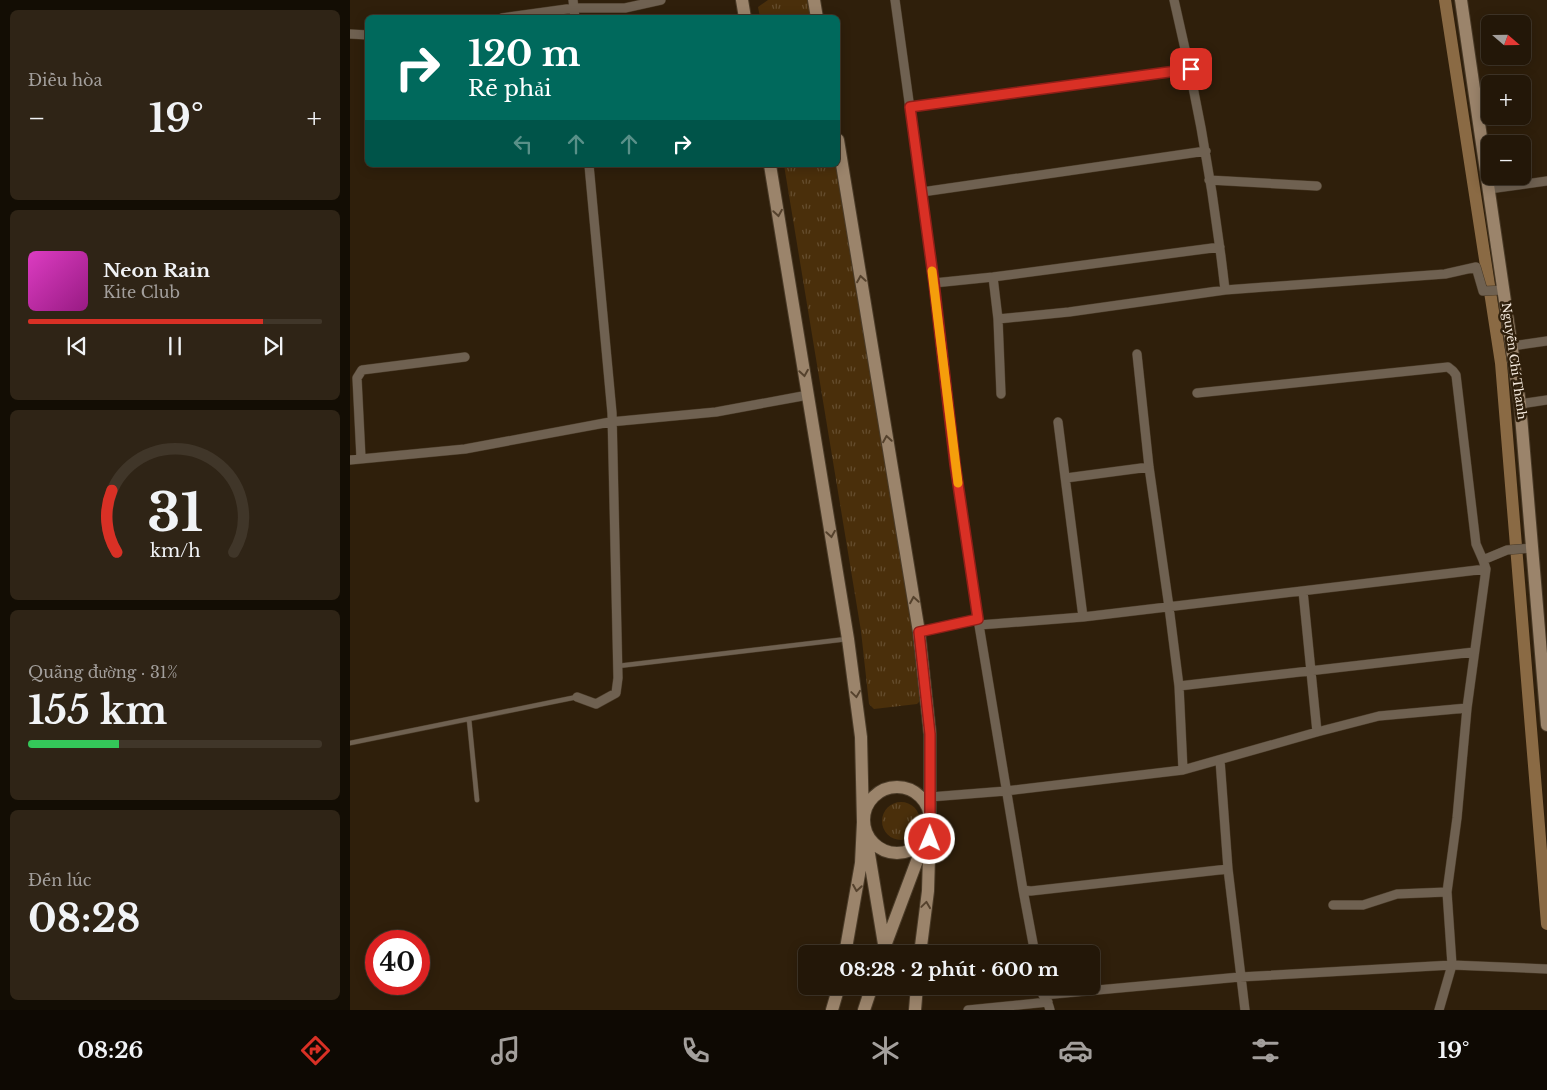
<!DOCTYPE html>
<html lang="vi">
<head>
<meta charset="utf-8">
<style>
	:root { --surface:#231708; --page:#2f2416; --text:#f1f3f6; --muted:#a39f9c; --line:#403629; --accent:#d93025 }
	body { margin:0; font-family:"Libre Baskerville",serif; background:var(--page); color:var(--text); height:100vh; display:flex; flex-direction:column; font-size:19px; white-space:nowrap }
	* { box-sizing:border-box; margin:0 }
	p { font-size:16px; color:var(--muted) }
	.icon { flex:none; width:28px; height:28px; fill:none; stroke:currentColor; stroke-width:2; stroke-linecap:round; stroke-linejoin:round }
	.map { position:relative; flex:1; overflow:hidden }
	.drawer { display:flex; flex-direction:column; gap:10px; padding:10px; background:#130d04; width:350px }
	.drawer>* { flex:none }
	.hud { position:absolute; left:15px; top:15px; width:475px; height:152px; border-radius:8px; box-shadow:0 2px 12px #0003,0 0 0 1px var(--line); background:#00695c; color:#fff; overflow:hidden }
	.needle { width:32px; rotate:110deg }
	.tools { position:absolute; left:1131px; top:15px; display:grid; gap:10px }
	.tools a { display:grid; place-items:center; width:50px; height:50px; border-radius:8px; background:var(--surface); box-shadow:0 2px 12px #0003,0 0 0 1px var(--line); font-size:25px }
	.speed { position:absolute; left:15px; top:930px; display:flex; gap:10px; font-size:25px; font-weight:700; text-align:center }
	.speed>* { display:grid; place-content:center; width:65px; height:65px; border-radius:50%; background:var(--surface); box-shadow:0 2px 12px #0003,0 0 0 1px var(--line); line-height:1 }
	.speed .limit { border:8px solid #d22; background:#fff; color:#111 }
	.pin { position:absolute; display:grid; place-items:center; width:42px; height:42px; color:#fff; margin:-21px; border-radius:10px; box-shadow:0 2px 8px #0006 }
	.me { position:absolute; width:55px; margin:-28px; rotate:1deg; stroke-linejoin:round; filter:drop-shadow(0 0 4px #0008) }
	.turn { display:flex; align-items:center; gap:18px; height:105px; padding:0 20px; font-size:22px }
	.turn .icon { width:65px; height:65px; stroke-width:2.5 }
	.turn b { display:block; font-size:35px; line-height:42px }
	.lanes { display:flex; align-items:center; height:48px; padding:0 20px; background:#0003; justify-content:center; gap:25px; direction:ltr }
	.lanes .off { opacity:.35 }
	.big { font-size:38px; font-weight:700; line-height:1.1 }
	.drawer .widget { flex:1; display:flex; flex-direction:column; justify-content:center; gap:8px; min-width:0; padding:0 18px; border-radius:8px; background:var(--page) }
	.drawer .dial { align-items:center; gap:0 }
	.dial svg { height:130px; overflow:visible; fill:none; stroke:var(--line); stroke-width:7; stroke-linecap:round; text-anchor:middle }
	.dial text { fill:var(--text); stroke:none }
	.song { display:flex; align-items:center; gap:15px }
	.cover { width:60px; height:60px; border-radius:8px; background:linear-gradient(135deg,hsl(310 70% 55%),hsl(310 70% 35%)) }
	.played { height:5px; border-radius:2px; background:linear-gradient(90deg,var(--accent) 80%,var(--line) 80%) }
	.keys { display:flex; justify-content:space-around; direction:ltr }
	.heat { display:flex; justify-content:space-between; align-items:center; font-size:28px; direction:ltr }
	.charge { height:8px; border-radius:4px; background:linear-gradient(90deg,#34c759 31%,var(--line) 0) }
	.trip { position:absolute; left:448px; top:945px; width:302px; height:50px; border-radius:8px; background:var(--surface); box-shadow:0 2px 12px #0003,0 0 0 1px var(--line); font-weight:700; line-height:50px; text-align:center }
	.dock { display:flex; height:80px; justify-content:space-around; align-items:center; background:#0e0903; color:var(--muted) }
	.dock .icon { width:35px; height:35px }
	.dock .on { color:var(--accent) }
	.dock b { font-size:22px; color:var(--text) }
	main { display:flex; flex:1; min-height:0 }
	.map>svg:first-child { display:block }
	.grass { fill:url(#grass-tufts) }
	.lines { fill:none; stroke-linecap:round; stroke-linejoin:round }
	.canal { stroke:#8a6a44; stroke-width:12 }
	.lane-casing { stroke:#4a3b28; stroke-width:5.5 }
	.street-casing { stroke:#4a3b28; stroke-width:10 }
	.secondary-casing { stroke:#4a3b28; stroke-width:14 }
	.lane { stroke:#6f6151; stroke-width:4.5 }
	.street { stroke:#6f6151; stroke-width:9 }
	.secondary { stroke:#9b846b; stroke-width:12 }
	.oneway { stroke:#55422d }
	.route-casing { stroke:#8d1f18; stroke-width:12 }
	.route { stroke:#d93025; stroke-width:9 }
	.slow { stroke:#f59e0b; stroke-width:9 }
	.labels { text-anchor:middle; stroke-width:5; stroke-linejoin:round; paint-order:stroke }
	.street-label { font-size:12px; fill:#f3e8dc; stroke:#2f1f0b }
</style>
</head>
<body>
<main>
<section class="drawer">
<div class="widget"><p>Điều hòa</p>
<div class="heat"><a>−</a><b class="big">19°</b><a>+</a></div>
</div>
<div class="widget">
<div class="song"><i class="cover"></i><div><b>Neon Rain</b><p>Kite Club</p></div></div>
<div class="played"></div>
<div class="keys"><svg class="icon" aria-label="previous" viewBox="0 0 24 24"><path d="M18 5L8 12l10 7zM5 5v14"/></svg><svg class="icon" aria-label="pause" viewBox="0 0 24 24"><path d="M8 5v14M16 5v14"/></svg><svg class="icon" aria-label="next" viewBox="0 0 24 24"><path d="M6 5l10 7-10 7zM19 5v14"/></svg></div>
</div>
<div class="widget dial"><svg viewBox="0 0 100 80">
<path d="M14 69A42 42 0 1 1 86 69"/>
<path d="M14 69A42 42 0 0 1 11 31" stroke="#d93025"/>
<text x="50" y="56" font-size="32" font-weight="700">31</text>
<text x="50" y="72" font-size="11">km/h</text>
</svg></div>
<div class="widget"><p>Quãng đường · 31%</p><b class="big">155 km</b><div class="charge"></div></div>
<div class="widget"><p>Đến lúc</p><b class="big">08:28</b></div>
</section>
<div class="map">
<svg width="1197" height="1010" viewBox="0 0 1197 1010">
	<defs>
		<pattern id="grass-tufts" width="24" height="20" patternUnits="userSpaceOnUse" patternTransform="scale(1.25)"><rect width="24" height="20" fill="#4a2f0b"/><path d="M3 7l-1-3M5 7V3M7 7l1-3M15 17l-1-3M17 17v-4M19 17l1-3" fill="none" stroke="#654d2e"/></pattern>
	</defs>
	<rect width="100%" height="100%" fill="#2f1f0b"/>
	<path class="grass" d="M 418,0 L 460,0 L 463,17 L 410,17 L 408,7 Z
		M 434,165 L 487,165 L 564,625 L 571,700 L 567,704 L 524,709 L 519,704 L 511,631 Z
		M532 821a19 19 0 1 1 38 0a19 19 0 1 1-38 0Z"/>
	<g class="lines">
		<path class="canal" d="M 1095,0 L 1151,363 L 1197,924"/>
		<defs>
			<path id="lane" d="M 268,666 L 497,639
				M 119,719 L 127,800
				M 0,743 L 227,697"/>
			<path id="street" d="M 223,0 L 225,18
				M 545,0 L 584,283 L 605,464 L 629,625 L 673,890 L 685,954
				M 824,0 C 847,96 864,192 875,290
				M 152,18 L 224,8 L 275,8 L 311,0
				M 0,34 L 18,35
				M 560,107 L 841,69
				M 859,180 L 967,186
				M 1139,189 L 1197,181
				M 572,192 L 856,151
				M 643,277 L 648,319 L 651,394
				M 584,283 L 643,277 L 870,247
				M 648,319 L 719,312 L 875,290 L 1095,274 L 1126,267 L 1133,291 L 1154,290
				M 1162,346 L 1197,341
				M 787,354 L 799,467 L 819,607 L 829,686 L 833,770
				M 847,393 L 1098,367 L 1103,371 L 1106,375 L 1126,544 L 1133,560
				M 1170,404 L 1197,400
				M 708,422 L 733,617
				M 11,458 L 7,378 L 12,370 L 115,357
				M 0,460 L 115,449 L 260,422 L 366,412 L 458,395
				M 716,478 L 799,467
				M 953,591 L 967,732
				M 629,625 L 733,617 L 1136,569
				M 569,632 L 628,619
				M 829,686 L 1124,652
				M 227,697 L 246,704 L 266,693 L 268,678 L 262,413 L 239,165
				M 870,760 L 878,869 L 895,1010
				M 580,797 L 656,791 L 833,770 L 967,732 L 1029,716 L 1117,708
				M 673,890 L 681,891 L 878,869
				M 983,905 L 1013,905 L 1047,894 L 1097,892
				M 692,986 C 693,995 698,1001 700,1010
				M 693,995 L 890,977 L 1102,965 L 1197,969
				M 618,1010 L 698,1002
				M 1089,1010 L 1102,965 L 1097,892 L 1107,818 L 1117,708 L 1136,569 L 1133,560 L 1157,550 L 1182,548"/>
			<path id="secondary" d="M 392,0 L 395,18
				M 464,0 L 467,18
				M 1111,0 L 1170,404 L 1197,725
				M 488,140 L 569,632 L 580,734 L 580,822 L 578,891 L 570,954
				M 420,165 L 498,639 L 511,737 L 513,822 L 511,863 L 495,954
				M514 820a33 33 0 1 1 66 0a33 33 0 1 1-66 0Z
				M 517,842 L 534,944
				M 532,954 L 574,842
				M 482,1010 L 489,986
				M 514,1010 L 522,986
				M 565,1010 L 567,986"/>
		</defs>
		<use href="#lane" class="lane-casing"/>
		<use href="#street" class="street-casing"/>
		<use href="#secondary" class="secondary-casing"/>
		<use href="#lane" class="lane"/>
		<use href="#street" class="street"/>
		<use href="#secondary" class="secondary"/>
	</g>
	<defs><path id="oneway-chevron" d="M-2-3.5L2.5 0L-2 3.5" fill="none" stroke-width="1.6" stroke-linecap="round" stroke-linejoin="round" transform="scale(1.25)"/></defs>
	<g class="oneway">
		<use href="#oneway-chevron" transform="translate(428 213) rotate(81)"/>
		<use href="#oneway-chevron" transform="translate(511 279) rotate(-99)"/>
		<use href="#oneway-chevron" transform="translate(454 373) rotate(81)"/>
		<use href="#oneway-chevron" transform="translate(537 439) rotate(-99)"/>
		<use href="#oneway-chevron" transform="translate(481 534) rotate(81)"/>
		<use href="#oneway-chevron" transform="translate(564 600) rotate(-99)"/>
		<use href="#oneway-chevron" transform="translate(506 694) rotate(82)"/>
		<use href="#oneway-chevron" transform="translate(507 888) rotate(99)"/>
		<use href="#oneway-chevron" transform="translate(576 905) rotate(-82)"/>
	</g>
	<g class="lines">
		<defs>
			<path id="route" d="M 580,839 L 580,734 L 569,632 L 628,619 L 605,464 L 584,283 L 560,107 L 841,69"/>
		</defs>
		<use href="#route" class="route-casing"/>
		<use href="#route" class="route"/>
		<path class="slow" d="M 582,271 L 608,483"/>
	</g>
	<g class="labels">
		<g class="street-label">
			<text transform="translate(1164 361) rotate(82)" y="4">Nguyễn Chí Thanh</text>
		</g>
	</g>
</svg>
<div class="tools">
<a><svg class="needle" viewBox="-14 -14 28 28"><path d="M0-13l5 13h-10z" fill="#e53935"/><path d="M0 13l5-13h-10z" fill="#a39f9c"/></svg></a>
<a>+</a>
<a>−</a>
</div>
<div class="speed"><div class="limit">40</div></div>
<div class="pin" style="left:841px;top:69px;background:#d93025"><svg class="icon" aria-label="arrive" viewBox="0 0 24 24"><path d="M6 21V4h12l-3 4 3 4H6"/></svg></div>
<svg class="me" style="left:580px;top:839px" viewBox="-20 -20 40 40"><circle r="17" fill="#d93025" stroke="#fff" stroke-width="3"/><path d="M0-11L8 9 0 5-8 9z" fill="#fff"/></svg>
<div class="trip">08:28 · 2 phút · 600 m</div>
<div class="hud">
<div class="turn"><svg class="icon" aria-label="right" viewBox="0 0 24 24"><path d="M7 20v-9h11M14 6l5 5-5 5"/></svg><div><b>120 m</b>Rẽ phải</div></div>
<div class="lanes"><svg class="icon off" aria-label="left" viewBox="0 0 24 24"><path d="M17 20v-9H6M10 6l-5 5 5 5"/></svg><svg class="icon off" aria-label="ahead" viewBox="0 0 24 24"><path d="M12 20V5M6 11l6-6 6 6"/></svg><svg class="icon off" aria-label="ahead" viewBox="0 0 24 24"><path d="M12 20V5M6 11l6-6 6 6"/></svg><svg class="icon" aria-label="right" viewBox="0 0 24 24"><path d="M7 20v-9h11M14 6l5 5-5 5"/></svg></div>
</div>
</div>
</main>
<nav class="dock">
<b>08:26</b>
<svg class="icon on" aria-label="directions" viewBox="0 0 24 24"><path d="M12 3l9 9-9 9-9-9zM9 14v-3h6M13 9l2 2-2 2"/></svg>
<svg class="icon" aria-label="music" viewBox="0 0 24 24"><path d="M9 18V5l10-2v13"/><circle cx="6" cy="18" r="3"/><circle cx="16" cy="16" r="3"/></svg>
<svg class="icon" aria-label="phone" viewBox="0 0 24 24"><path d="M5 4h4l2 5-3 2q2 4 5 5l2-3 5 2v4C11 20 4 13 5 4z"/></svg>
<svg class="icon" aria-label="climate" viewBox="0 0 24 24"><path d="M12 3v18M4 7l16 10M4 17L20 7"/></svg>
<svg class="icon" aria-label="car" viewBox="0 0 24 24"><path d="M5 17H2v-5l4-1 3-4h7l3 4 3 1v5h-3M9 17h6M6 11h13"/><circle cx="7" cy="17" r="2"/><circle cx="17" cy="17" r="2"/></svg>
<svg class="icon" aria-label="filters" viewBox="0 0 24 24"><path d="M4 7h16M4 17h16"/><circle cx="9" cy="7" r="2"/><circle cx="15" cy="17" r="2"/></svg>
<b>19°</b>
</nav>
</body>
</html>
